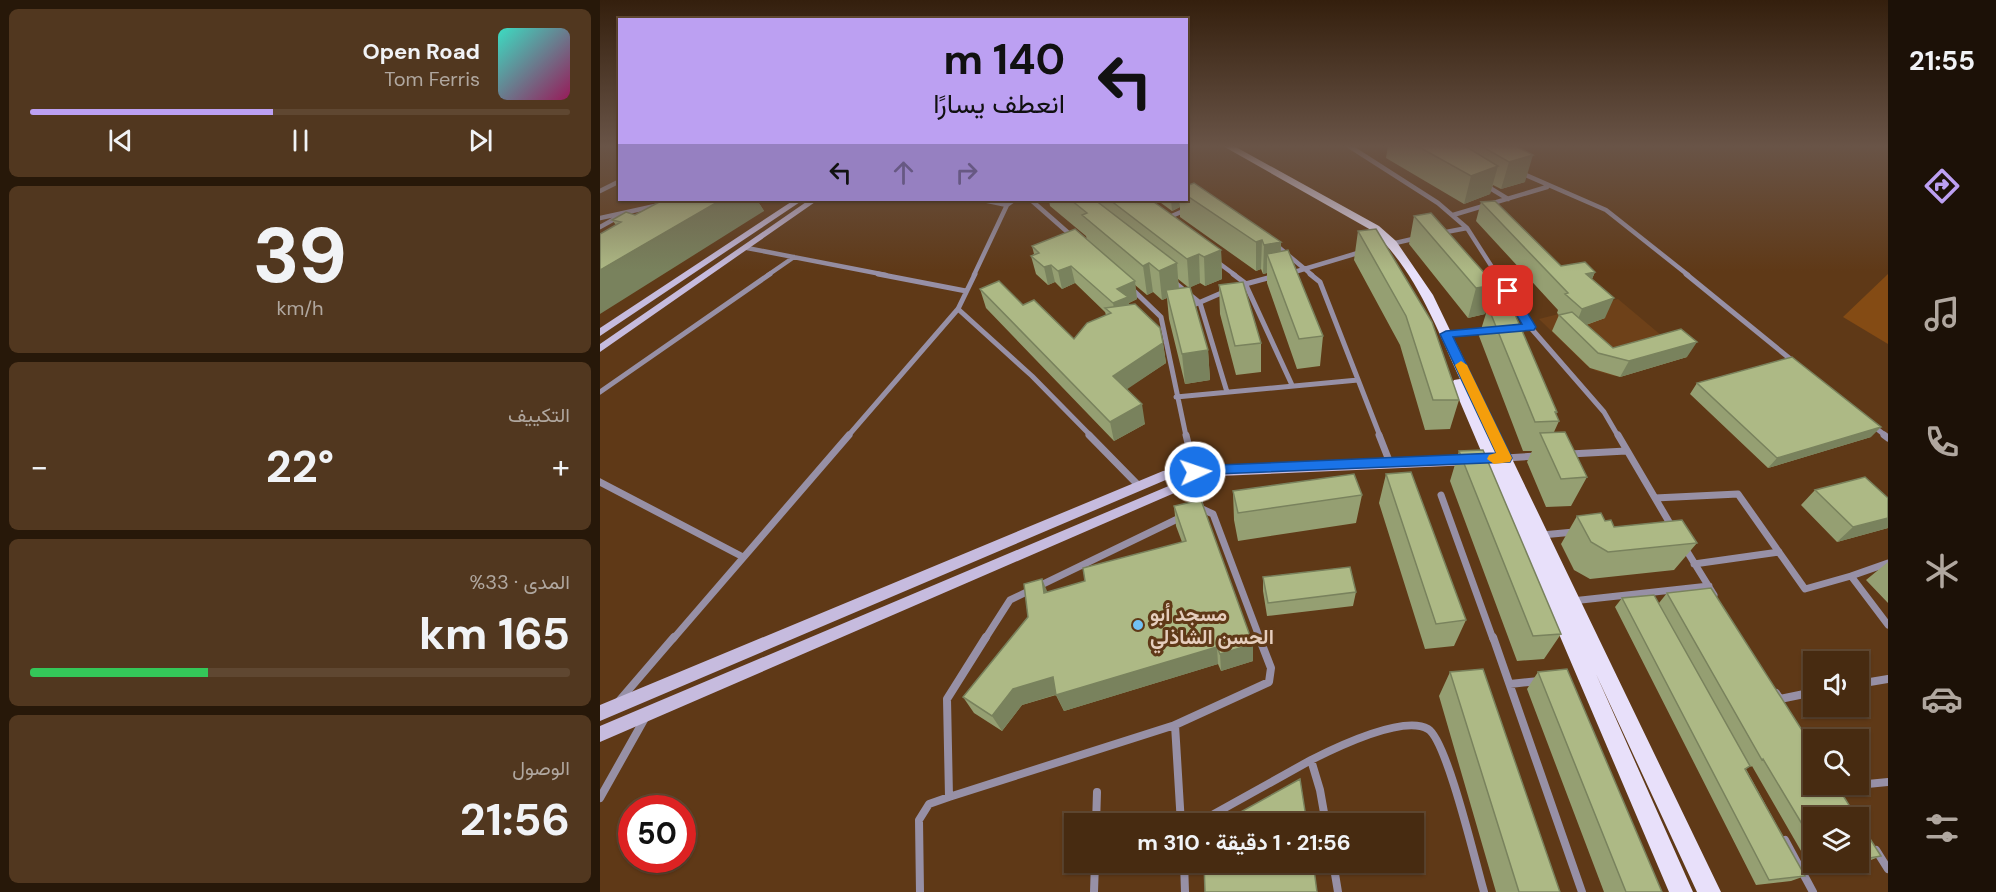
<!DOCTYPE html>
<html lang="ar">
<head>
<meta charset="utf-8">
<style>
	:root { --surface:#472b11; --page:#51371f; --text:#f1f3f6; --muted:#b0a79f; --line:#5f4731; --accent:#bca0f2 }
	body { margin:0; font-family:"DM Sans",Vazirmatn,sans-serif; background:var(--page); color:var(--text); direction:rtl; height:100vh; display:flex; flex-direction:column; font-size:22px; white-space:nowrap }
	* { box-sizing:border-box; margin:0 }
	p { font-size:20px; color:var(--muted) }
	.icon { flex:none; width:33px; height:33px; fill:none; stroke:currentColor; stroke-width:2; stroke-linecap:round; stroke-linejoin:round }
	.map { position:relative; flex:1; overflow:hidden; direction:ltr }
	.side { display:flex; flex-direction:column; gap:9px; padding:9px; background:#271809; width:600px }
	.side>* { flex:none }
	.guide { position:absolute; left:18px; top:18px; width:570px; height:183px; border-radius:0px; box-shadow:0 2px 4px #0004,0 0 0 2px var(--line); direction:rtl; background:#bca0f2; color:#111; overflow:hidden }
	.controls { position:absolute; left:1203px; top:651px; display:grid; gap:12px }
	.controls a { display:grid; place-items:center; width:66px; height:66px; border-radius:0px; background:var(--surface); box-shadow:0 2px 4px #0004,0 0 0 2px var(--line); font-size:30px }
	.speed { position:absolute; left:18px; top:795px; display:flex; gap:12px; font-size:30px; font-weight:700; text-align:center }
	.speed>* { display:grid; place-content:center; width:78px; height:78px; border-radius:50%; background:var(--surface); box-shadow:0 2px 4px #0004,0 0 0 2px var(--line); line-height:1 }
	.speed .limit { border:9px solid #d22; background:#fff; color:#111 }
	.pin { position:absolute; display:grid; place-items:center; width:51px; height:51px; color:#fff; margin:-26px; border-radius:12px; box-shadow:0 3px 9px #0006 }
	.me { position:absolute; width:66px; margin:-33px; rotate:87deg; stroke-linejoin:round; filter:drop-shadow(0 0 4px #0008) }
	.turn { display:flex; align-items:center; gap:21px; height:126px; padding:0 24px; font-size:27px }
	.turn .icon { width:78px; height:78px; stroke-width:2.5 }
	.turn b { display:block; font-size:42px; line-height:51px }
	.lanes { display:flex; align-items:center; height:57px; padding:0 24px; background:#0003; justify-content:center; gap:30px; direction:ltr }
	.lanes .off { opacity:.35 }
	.big { font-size:45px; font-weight:700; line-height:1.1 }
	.side .card { flex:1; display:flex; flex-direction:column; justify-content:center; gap:9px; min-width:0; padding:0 21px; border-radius:9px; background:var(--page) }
	.side .dial { align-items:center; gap:0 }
	.dial b { font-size:78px; line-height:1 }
	.song { display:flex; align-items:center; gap:18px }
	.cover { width:72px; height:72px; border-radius:9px; background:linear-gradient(135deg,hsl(170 70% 55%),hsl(330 70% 35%)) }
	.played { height:6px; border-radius:3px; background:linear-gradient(90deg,var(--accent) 45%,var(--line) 45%) }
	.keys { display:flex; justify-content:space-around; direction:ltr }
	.heat { display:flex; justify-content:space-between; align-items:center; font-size:33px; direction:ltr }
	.charge { height:9px; border-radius:4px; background:linear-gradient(90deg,#34c759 33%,var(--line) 0) }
	.trip { position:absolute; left:464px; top:813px; width:360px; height:60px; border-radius:0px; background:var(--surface); box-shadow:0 2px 4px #0004,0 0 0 2px var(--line); font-weight:700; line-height:60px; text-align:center; direction:rtl }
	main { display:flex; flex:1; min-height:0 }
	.tabs { display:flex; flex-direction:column; width:108px; justify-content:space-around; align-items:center; background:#1c1107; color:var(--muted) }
	.tabs .icon { width:42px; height:42px }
	.tabs .selected { color:var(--accent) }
	.tabs b { font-size:27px; color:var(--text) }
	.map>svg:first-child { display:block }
	.built { fill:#6e4119 }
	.green { fill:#844b14 }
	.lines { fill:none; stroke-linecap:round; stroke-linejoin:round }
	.street-far3 { stroke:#9790a6; stroke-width:4.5 }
	.street-far2 { stroke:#9790a6; stroke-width:5 }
	.street-far1 { stroke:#9790a6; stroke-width:7 }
	.street { stroke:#9790a6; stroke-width:8 }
	.secondary { fill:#c6bbde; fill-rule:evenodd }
	.primary { fill:#e8e0fa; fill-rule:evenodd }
	.wall { fill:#959f72; fill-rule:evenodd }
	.shaded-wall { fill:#79825d }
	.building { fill:#adb985; stroke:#79825d; stroke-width:1.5 }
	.route { fill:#1a73e8; stroke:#114b97; stroke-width:1.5 }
	.slow { fill:#f59e0b }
	.poi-dot { fill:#72c1f5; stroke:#5f3917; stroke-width:2 }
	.labels { text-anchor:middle; stroke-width:6; stroke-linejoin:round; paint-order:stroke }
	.near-poi-label { font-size:20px; font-weight:bold; fill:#e6cebd; stroke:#5f3917; text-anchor:start }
</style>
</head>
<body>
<main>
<nav class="tabs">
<b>21:55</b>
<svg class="icon selected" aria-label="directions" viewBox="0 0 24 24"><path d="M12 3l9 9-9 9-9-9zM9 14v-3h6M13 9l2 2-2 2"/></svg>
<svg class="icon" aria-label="music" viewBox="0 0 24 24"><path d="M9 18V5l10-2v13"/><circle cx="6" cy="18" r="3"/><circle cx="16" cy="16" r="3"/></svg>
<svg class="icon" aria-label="phone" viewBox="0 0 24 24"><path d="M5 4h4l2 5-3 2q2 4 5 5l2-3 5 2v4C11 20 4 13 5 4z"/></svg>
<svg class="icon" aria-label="climate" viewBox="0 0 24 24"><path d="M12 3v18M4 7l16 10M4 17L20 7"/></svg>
<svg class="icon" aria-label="car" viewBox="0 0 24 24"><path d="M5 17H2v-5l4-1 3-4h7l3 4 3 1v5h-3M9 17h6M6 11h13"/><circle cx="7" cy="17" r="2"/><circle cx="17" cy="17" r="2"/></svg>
<svg class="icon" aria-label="filters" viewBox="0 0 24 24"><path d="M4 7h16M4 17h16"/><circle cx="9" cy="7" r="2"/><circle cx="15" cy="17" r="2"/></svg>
</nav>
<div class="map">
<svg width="1288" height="892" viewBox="0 0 1288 892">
	<rect width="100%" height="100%" fill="#5f3917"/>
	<path class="built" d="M 1018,299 L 1087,357 L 1025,375 L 1014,376 L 996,371 L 986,365 L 939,319 Z"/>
	<path class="green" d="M 1288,274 L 1288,344 L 1243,317 Z"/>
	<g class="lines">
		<path class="street-far3" d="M 749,146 L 838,203 L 867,228 L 897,275
			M 921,173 L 1006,210 L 1088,275
			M 885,185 L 908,199
			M 0,191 L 20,181
			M 383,200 L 407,205
			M 431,200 L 473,237
			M 853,215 L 947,187
			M 0,218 L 55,206
			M 567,218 L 588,209
			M 0,227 L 18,217
			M 841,233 L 867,228
			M 791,244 L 817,238
			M 676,245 L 712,275
			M 147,248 L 286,275
			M 616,261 L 635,275
			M 691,273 L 761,252
			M 168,275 L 194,257
			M 374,275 L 407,205 L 414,200"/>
		<path class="street-far2" d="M 278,274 L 366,291
			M 633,274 L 645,283 L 692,385
			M 710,274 L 720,282 L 780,436
			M 896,274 L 930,327 L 1004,412 L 1018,436
			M 1086,274 L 1194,362
			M 574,282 L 600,303 L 627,392
			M 638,286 L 675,276
			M 530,287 L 561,317 L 586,436
			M 589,307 L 626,291
			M 358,309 L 432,376 L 491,436
			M 846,334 L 887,331
			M 0,392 L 170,274
			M 576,397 L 758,380
			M 1272,425 L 1286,436
			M 248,436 L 358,309 L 375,274"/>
		<path class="street-far1" d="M 489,435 L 539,486
			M 586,435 L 595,472 L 600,506
			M 779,435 L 790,463
			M 1018,435 L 1055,498
			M 1284,435 L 1288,438
			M 970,454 L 1026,451
			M 905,458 L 936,456
			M 0,482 L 143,557
			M 841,495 L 893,639
			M 1072,527 L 1055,498 L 1138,494 L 1205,589 L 1251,576 L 1288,625
			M 942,535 L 974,532
			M 1085,548 L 1114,595
			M 1094,564 L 1179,552
			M 1251,576 L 1288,563
			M 972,601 L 1109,586
			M 73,639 L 249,435
			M 385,639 L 410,600 L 600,508 L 613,514 L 660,639"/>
		<path class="street" d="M 386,637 L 347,699 L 349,797 L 575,725 L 669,682 L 671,668 L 659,637
			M 893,637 L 982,892
			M 910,684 L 939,681
			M 1258,684 L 1288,679
			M 1176,693 L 1180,699 L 1214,692
			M 19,701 L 74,637
			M 575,725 L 581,824
			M 711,760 C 735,748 803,715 828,729 C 847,740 876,865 884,892
			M 1236,784 L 1237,787 L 1288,782
			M 0,798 L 45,718
			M 496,824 L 497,792
			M 596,824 L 711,760 L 720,790 L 726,824
			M 1185,840 L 1213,892
			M 1276,850 L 1288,869
			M 584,862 L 585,892
			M 733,862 L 738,892
			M 320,892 L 319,820 L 329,804 L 349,797
			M 494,892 L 495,862"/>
		<path class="secondary" d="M 194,200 L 203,200 L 0,336 L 0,328 Z
			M 209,200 L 218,200 L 0,352 L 0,344 Z
			M 871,455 L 875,457 L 877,460 L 875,463 L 871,465 L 596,477 L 579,491 L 0,742 L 0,726 L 571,485 L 578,478 L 568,479 L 0,721 L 0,705 L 563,471 L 594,467 Z"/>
		<path class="primary" d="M 623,146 L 634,146 L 779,226 L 796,241 L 833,295 L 1121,892 L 1097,892 L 996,674 L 1093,892 L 1069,892 L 852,383 L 854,380 L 860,379 C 836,327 815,269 771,230 Z"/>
	</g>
	<path class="wall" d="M 788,146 L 916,146 L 925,182 L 901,189 L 893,185 L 890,194 L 864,204 L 786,158 Z
		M 586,186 L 681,242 L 681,252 L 723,336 L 720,366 L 697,369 L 667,283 L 667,273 L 663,274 L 661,269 L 656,271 L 580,217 L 580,207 L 572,211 L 557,200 L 586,200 Z
		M 58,200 L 157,200 L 164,211 L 16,225 L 12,220 L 35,215 L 59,202 Z
		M 449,200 L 551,200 L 621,250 L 622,279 L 605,286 L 600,283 L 590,287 L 608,350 L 610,380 L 585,384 L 569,319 L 567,298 L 562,300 L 553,292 L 547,295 L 535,285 L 537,299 L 529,303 L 529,305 L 563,343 L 566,363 L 526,389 L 545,424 L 514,441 L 386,308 L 380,289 L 423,305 L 474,339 L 506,315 L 505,312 L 475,283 L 462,289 L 455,282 L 448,285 L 436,274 L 431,256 L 434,254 L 432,246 L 487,240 L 486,236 L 450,206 ZM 578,279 L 588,287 L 579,288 Z
		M 881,202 L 961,266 L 995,272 L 992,279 L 1005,318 L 986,325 L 1013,348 L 1087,357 L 1020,377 L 990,368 L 952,331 L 959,315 L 957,313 L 958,310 L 876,221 Z
		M 814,216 L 895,285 L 885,314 L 868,318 L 809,244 Z
		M 758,231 L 859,400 L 850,429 L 825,430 L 800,345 L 754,260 Z
		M 619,285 L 661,343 L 661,372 L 636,375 L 620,314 Z
		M 888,307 L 957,412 L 956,414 L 959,421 L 954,432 L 987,477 L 971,506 L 946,507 L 927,462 L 932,451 L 923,451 L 879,336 Z
		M 1097,383 L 1271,437 L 1168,468 L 1090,394 Z
		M 859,451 L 961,634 L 944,659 L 917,661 L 850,481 Z
		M 786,474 L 866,620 L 854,646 L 825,649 L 779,503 Z
		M 1215,490 L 1288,498 L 1288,528 L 1237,542 L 1201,505 Z
		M 633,491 L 762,495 L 756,523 L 638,541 L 634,520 Z
		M 574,506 L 653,644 L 653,661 L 621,671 L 618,664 L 464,711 L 456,695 L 422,705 L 402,731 L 374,713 L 363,697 L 428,617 L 447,592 L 485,581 L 582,542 L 576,526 Z
		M 977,516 L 1005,521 L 1014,527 L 1097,543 L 1074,570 L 990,579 L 974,570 L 961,544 Z
		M 1288,562 L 1288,603 L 1266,580 Z
		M 663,577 L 756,592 L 753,606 L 667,616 L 663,591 Z
		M 1067,593 L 1214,818 L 1214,862 L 1258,862 L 1258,820 L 1281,856 L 1266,862 L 1212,870 L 1152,766 L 1151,767 L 1150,766 L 1146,769 L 1205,876 L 1191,881 L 1156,885 L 1015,607 L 1022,598 L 1059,603 Z
		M 850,672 L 960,892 L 896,892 L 839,696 Z
		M 938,672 L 1062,892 L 1004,892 L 927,689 Z"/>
	<path class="shaded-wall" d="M 933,155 L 925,182 L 901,189 L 909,162 Z
		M 898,166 L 890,194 L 864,204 L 871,176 Z
		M 121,200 L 157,200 L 164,211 L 0,314 L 0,270 Z
		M 571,200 L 579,200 L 580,207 L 572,211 Z
		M 662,240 L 661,269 L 656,271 L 656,242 Z
		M 681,242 L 680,270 L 667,254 L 667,273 L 663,274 L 664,245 Z
		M 621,250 L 622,279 L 605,286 L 604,257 Z
		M 599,254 L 600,283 L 589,288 L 587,259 Z
		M 549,263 L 553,292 L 547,295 L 543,266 Z
		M 577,263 L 579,292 L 566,290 L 567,298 L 562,300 L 559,271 Z
		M 451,265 L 455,282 L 448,285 L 444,267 Z
		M 471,266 L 475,283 L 462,289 L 458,271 Z
		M 995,272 L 986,292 L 986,274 Z
		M 535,281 L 537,299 L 529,303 L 531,315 L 516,321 L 513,303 L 517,289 Z
		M 895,285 L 885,314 L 868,318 L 876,288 Z
		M 1014,298 L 1005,318 L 974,329 L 982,309 Z
		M 1097,342 L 1087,357 L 1020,377 L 1029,361 Z
		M 563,343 L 566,363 L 517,396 L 513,376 Z
		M 608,350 L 610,380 L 585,384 L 582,354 Z
		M 542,404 L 545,424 L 514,441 L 510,422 Z
		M 1281,427 L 1271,437 L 1168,468 L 1177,458 Z
		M 1288,518 L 1288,528 L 1237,542 L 1253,527 Z
		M 442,579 L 450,598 L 444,593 Z
		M 653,644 L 653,661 L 621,671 L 620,654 Z
		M 617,647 L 618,664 L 464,711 L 456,695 Z
		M 453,677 L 461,693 L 422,705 L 402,731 L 392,716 L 413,689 Z"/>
	<path class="building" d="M 817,146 L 865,146 L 898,166 L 871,176 Z
		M 881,146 L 916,146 L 933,155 L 909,162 Z
		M 594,183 L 681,242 L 664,245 L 662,240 L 656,242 L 586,195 L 586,186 Z
		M 63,200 L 121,200 L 0,270 L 0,234 L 21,222 L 12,220 L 26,212 L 35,215 Z
		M 471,200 L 495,200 L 577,263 L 559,271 L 549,263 L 543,266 L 482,215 L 487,213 Z
		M 510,200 L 551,200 L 621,250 L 604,257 L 599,254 L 587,259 Z
		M 895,201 L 961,266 L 985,262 L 995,272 L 986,274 L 1014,298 L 982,309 L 965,294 L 968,293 L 881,202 Z
		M 831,213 L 895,285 L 876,288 L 814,216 Z
		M 475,229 L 535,281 L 517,289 L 528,297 L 513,303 L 471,266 L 458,271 L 451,265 L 444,267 L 431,256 L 439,253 L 432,246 Z
		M 776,229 L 832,322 L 859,400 L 833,400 L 806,316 L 758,231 Z
		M 688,250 L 723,336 L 699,339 L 667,254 Z
		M 399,281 L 423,305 L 434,300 L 474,339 L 487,323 L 511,313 L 505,308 L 535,304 L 560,328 L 563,343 L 513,376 L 542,404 L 510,422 L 380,289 Z
		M 643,282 L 661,343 L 635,346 L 619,285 Z
		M 590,287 L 608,350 L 582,354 L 566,290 Z
		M 911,305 L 957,412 L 955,412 L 959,421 L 935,422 L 888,307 Z
		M 972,312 L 1013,348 L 1081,329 L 1097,342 L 1029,361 L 998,353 L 959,315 Z
		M 1192,357 L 1281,427 L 1177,458 L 1097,383 Z
		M 965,432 L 987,477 L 961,479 L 940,433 Z
		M 883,450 L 961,634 L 933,636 L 859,451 Z
		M 811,472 L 866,620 L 836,624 L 786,474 Z
		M 754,474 L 762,495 L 638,513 L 633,491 Z
		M 1265,477 L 1288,498 L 1288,518 L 1253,527 L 1215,490 Z
		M 601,500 L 653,644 L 620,654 L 617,647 L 456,695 L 453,677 L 413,689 L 392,716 L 363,697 L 428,617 L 424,584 L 442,579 L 444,593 L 485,581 L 483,568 L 586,541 L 574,506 Z
		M 1001,513 L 1005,521 L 1011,520 L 1014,527 L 1082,520 L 1097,543 L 1008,552 L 991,542 L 977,516 Z
		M 750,567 L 756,592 L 668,603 L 663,577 Z
		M 1111,588 L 1214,749 L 1214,784 L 1236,784 L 1257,818 L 1214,818 L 1214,844 L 1163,759 L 1162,760 L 1067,593 Z
		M 1054,595 L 1150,766 L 1145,769 L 1205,876 L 1169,880 L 1022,598 Z
		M 883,669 L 960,892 L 919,892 L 850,672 Z
		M 967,669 L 1062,892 L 1026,892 L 938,672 Z
		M 700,779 L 707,824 L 619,824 Z
		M 1258,820 L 1281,856 L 1258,860 Z
		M 604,862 L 713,862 L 717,892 L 605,892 Z
		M 1224,862 L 1239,862 L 1225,864 Z"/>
	<linearGradient id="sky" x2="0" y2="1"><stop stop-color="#341f0d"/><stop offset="0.54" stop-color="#695447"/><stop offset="1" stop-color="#695447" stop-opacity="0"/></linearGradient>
	<rect width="1288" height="271" fill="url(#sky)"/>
	<path class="route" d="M 908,288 L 914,291 L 936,327 L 934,330 L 853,337 L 912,458 L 910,462 L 590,475 L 588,472 L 590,468 L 595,466 L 896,453 L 840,334 L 846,331 L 922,324 L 903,291 Z"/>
	<path class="slow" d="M 861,361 L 867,365 L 912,458 L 910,462 L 894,464 L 887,459 L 889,455 L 896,453 L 855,365 Z"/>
	<circle class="poi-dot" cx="538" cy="625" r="6"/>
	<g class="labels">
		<g class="near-poi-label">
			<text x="550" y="621">مسجد أبو<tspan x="550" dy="23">الحسن الشاذلي</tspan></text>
		</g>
	</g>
</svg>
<div class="controls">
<a><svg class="icon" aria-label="sound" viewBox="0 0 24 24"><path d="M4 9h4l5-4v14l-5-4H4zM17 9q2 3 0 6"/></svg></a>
<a><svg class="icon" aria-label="search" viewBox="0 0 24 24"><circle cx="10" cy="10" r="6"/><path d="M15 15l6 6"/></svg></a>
<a><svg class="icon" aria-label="layers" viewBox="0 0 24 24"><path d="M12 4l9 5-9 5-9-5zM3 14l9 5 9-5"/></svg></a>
</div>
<div class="speed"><div class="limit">50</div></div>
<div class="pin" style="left:908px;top:291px;background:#d93025"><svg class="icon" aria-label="arrive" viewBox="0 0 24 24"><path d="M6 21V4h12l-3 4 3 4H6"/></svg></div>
<svg class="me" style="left:595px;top:472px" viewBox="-20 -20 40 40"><circle r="17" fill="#1a73e8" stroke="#fff" stroke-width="3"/><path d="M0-11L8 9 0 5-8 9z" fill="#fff"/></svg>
<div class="trip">21:56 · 1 دقيقة · 310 m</div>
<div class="guide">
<div class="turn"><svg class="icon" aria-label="left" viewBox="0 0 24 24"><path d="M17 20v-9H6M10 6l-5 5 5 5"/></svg><div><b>140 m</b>انعطف يسارًا</div></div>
<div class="lanes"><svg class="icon" aria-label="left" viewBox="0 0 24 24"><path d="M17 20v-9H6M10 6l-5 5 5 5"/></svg><svg class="icon off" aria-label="ahead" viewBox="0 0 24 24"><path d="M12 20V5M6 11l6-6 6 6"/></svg><svg class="icon off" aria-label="right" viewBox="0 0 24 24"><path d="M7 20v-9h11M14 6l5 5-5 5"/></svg></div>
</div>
</div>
<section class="side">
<div class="card">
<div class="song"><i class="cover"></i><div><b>Open Road</b><p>Tom Ferris</p></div></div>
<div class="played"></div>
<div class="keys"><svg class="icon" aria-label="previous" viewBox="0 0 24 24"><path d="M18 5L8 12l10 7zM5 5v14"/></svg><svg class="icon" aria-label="pause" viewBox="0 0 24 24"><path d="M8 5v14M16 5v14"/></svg><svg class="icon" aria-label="next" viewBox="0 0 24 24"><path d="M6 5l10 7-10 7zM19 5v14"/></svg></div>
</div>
<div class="card dial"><b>39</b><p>km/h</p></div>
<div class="card"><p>التكييف</p>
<div class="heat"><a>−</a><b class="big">22°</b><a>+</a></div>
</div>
<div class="card"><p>المدى · 33%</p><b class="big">165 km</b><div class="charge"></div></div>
<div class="card"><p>الوصول</p><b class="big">21:56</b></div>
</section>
</main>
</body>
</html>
